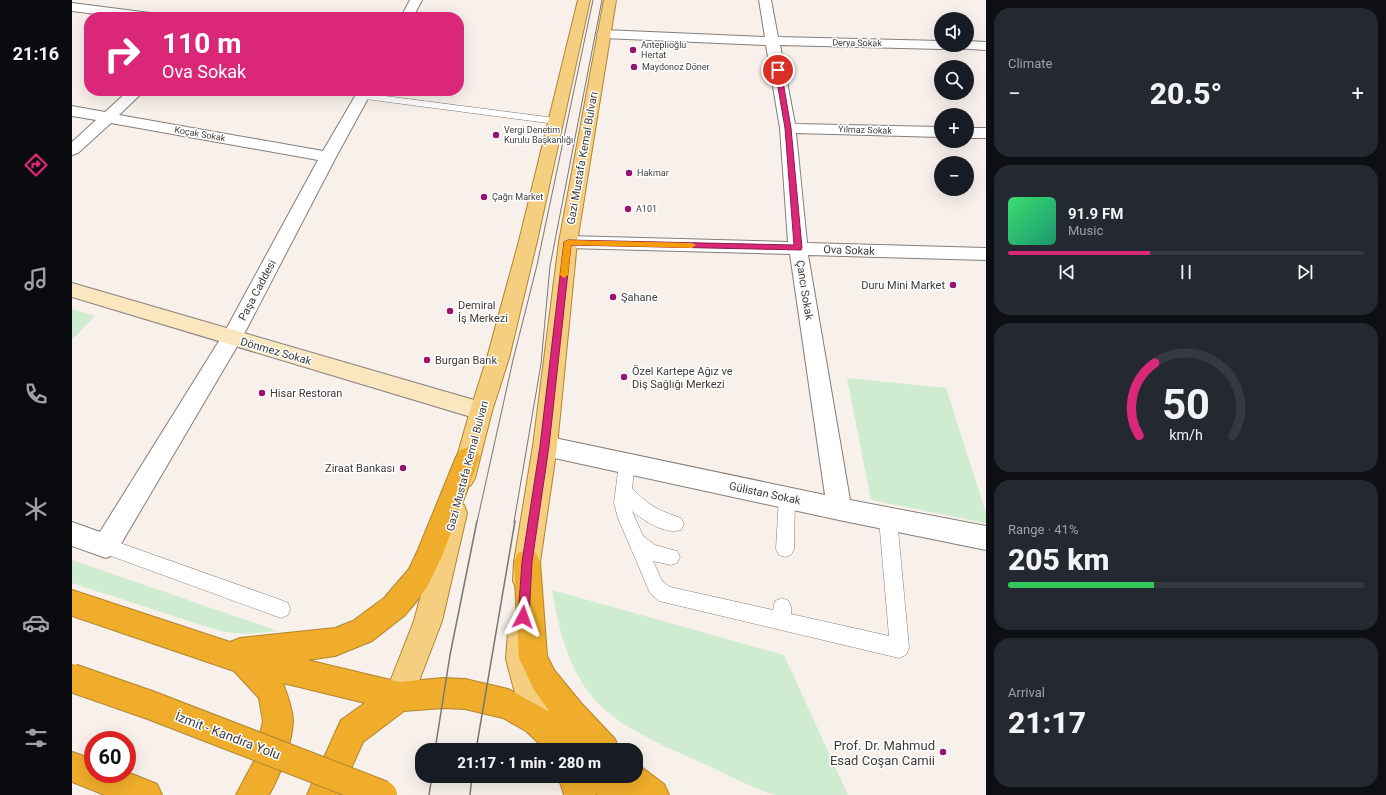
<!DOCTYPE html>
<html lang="en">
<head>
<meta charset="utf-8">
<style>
	:root { --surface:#171b24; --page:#242831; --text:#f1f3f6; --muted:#9ea1a6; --line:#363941; --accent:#db2777 }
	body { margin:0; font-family:Roboto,sans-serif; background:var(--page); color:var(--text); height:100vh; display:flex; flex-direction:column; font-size:15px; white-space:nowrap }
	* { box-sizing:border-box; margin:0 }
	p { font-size:13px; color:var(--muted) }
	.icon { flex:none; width:22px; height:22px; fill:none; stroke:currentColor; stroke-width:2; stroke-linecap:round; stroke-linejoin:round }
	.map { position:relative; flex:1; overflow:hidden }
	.details { display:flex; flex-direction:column; gap:8px; padding:8px; background:#0d0f14; width:400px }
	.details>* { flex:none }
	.guide { position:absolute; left:12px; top:12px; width:380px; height:84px; border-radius:16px; box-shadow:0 4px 16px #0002; background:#db2777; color:#fff; overflow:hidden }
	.controls { position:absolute; left:862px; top:12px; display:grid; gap:8px }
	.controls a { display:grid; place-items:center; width:40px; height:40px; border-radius:50%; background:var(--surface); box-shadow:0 4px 16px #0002; font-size:20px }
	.speed { position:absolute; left:12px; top:731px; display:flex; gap:8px; font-size:20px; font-weight:700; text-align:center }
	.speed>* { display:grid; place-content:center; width:52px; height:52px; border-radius:50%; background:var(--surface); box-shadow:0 4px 16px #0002; line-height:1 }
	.speed .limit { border:6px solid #d22; background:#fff; color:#111 }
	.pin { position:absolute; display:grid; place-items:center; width:34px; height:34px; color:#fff; margin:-17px; border:2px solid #fff; border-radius:50%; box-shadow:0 1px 4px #0007 }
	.me { position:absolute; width:44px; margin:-22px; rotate:4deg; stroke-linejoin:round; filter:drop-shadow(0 0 3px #0008) }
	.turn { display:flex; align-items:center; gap:14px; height:84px; padding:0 12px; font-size:18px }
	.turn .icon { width:52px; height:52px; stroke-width:2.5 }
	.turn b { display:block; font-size:28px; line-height:34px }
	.big { font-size:30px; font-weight:800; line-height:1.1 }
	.details .tile { flex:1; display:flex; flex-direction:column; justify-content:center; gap:6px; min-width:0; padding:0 14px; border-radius:16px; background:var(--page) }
	.details .dial { align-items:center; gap:0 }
	.dial svg { height:104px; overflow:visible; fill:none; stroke:var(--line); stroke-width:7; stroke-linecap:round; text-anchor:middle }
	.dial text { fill:var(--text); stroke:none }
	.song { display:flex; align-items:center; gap:12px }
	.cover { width:48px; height:48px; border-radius:6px; background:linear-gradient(135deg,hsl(140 70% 55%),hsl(160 70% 35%)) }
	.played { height:4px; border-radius:2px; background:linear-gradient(90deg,var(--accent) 40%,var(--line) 40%) }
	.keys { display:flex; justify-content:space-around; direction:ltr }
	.heat { display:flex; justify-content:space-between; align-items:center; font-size:22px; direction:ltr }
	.charge { height:6px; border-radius:3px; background:linear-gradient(90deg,#34c759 41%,var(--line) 0) }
	.trip { position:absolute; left:343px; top:743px; width:228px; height:40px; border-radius:16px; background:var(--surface); box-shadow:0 4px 16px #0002; font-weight:800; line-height:40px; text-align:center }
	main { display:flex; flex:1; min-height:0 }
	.dock { display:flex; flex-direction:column; width:72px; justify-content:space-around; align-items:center; background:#090b0e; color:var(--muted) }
	.dock .icon { width:28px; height:28px }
	.dock .selected { color:var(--accent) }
	.dock b { font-size:18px; color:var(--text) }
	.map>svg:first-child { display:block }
	.green { fill:#cfebd0 }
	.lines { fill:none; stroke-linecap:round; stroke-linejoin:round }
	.lane-casing { stroke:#847e7a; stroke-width:1 }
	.street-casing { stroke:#847e7a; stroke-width:2 }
	.secondary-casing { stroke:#847e7a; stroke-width:2 }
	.primary-casing { stroke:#b18530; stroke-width:2 }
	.highway-casing { stroke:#b18530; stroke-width:2 }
	.lane { fill:#fff; fill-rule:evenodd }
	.street { fill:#fff; fill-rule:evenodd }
	.secondary { fill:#fae6bf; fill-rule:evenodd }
	.primary { fill:#f5ce80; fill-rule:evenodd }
	.highway { fill:#efad2b; fill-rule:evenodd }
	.tram-far1 { stroke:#7a7674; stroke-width:1 }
	.tram { stroke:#7a7674; stroke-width:1.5 }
	.highway-bridge-casing { stroke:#b18530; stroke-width:30; stroke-linecap:butt }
	.highway-bridge { stroke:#efad2b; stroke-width:28 }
	.route { fill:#db2777; stroke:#8e194d }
	.slow { fill:#f59e0b }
	.poi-dot { fill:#95156e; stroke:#fff; stroke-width:1.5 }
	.labels { text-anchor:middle; stroke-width:3; stroke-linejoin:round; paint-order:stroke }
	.far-street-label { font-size:9px; fill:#3e3b3a; stroke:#fff }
	.far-poi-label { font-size:9px; fill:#3e3b3a; stroke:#fff; text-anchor:start }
	.street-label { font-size:11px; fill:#3e3b3a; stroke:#fff }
	.poi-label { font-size:11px; fill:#3e3b3a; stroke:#fff; text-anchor:start }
	.near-street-label { font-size:13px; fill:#3e3b3a; stroke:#fff }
	.near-poi-label { font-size:13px; fill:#3e3b3a; stroke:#fff; text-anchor:end }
</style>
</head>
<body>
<main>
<nav class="dock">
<b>21:16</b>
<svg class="icon selected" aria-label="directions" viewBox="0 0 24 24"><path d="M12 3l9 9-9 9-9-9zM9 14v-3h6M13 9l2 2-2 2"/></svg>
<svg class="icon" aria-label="music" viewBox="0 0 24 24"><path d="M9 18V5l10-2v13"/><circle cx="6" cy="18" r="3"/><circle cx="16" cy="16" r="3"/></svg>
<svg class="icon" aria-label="phone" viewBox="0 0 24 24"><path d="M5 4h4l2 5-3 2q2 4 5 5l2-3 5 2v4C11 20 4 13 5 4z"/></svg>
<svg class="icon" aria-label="climate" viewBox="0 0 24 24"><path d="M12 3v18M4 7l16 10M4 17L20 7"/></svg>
<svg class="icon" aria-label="car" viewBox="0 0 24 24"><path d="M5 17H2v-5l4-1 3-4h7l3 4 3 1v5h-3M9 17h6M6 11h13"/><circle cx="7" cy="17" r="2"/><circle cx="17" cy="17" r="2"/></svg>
<svg class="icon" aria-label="filters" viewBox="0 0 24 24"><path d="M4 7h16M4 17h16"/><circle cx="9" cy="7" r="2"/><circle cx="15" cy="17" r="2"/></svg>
</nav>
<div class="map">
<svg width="914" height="795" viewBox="0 0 914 795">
	<rect width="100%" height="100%" fill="#f7f0eb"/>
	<path class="green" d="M 0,309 L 23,316 L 0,340 Z
		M 775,378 L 874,388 L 914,513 L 914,523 L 799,500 Z
		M 0,560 L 206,631 L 173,634 L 154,632 L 132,626 L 0,583 Z
		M 480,590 L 712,655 L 776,795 C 759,795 741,795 724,795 C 718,795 709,795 703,795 C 683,789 658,776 639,767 C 599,748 546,730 518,694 C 495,664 486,626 480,590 Z"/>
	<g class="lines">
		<defs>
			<path id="lane" d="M 290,93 L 483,118 L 488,121 L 483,124 L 286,98 L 285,96 Z
				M 555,457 L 561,459 L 563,464 L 560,488 C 577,506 586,510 609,518 L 612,524 L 609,530 C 594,535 572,521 560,511 L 571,536 L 583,545 L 605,551 L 608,557 L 605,563 L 599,565 L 581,561 L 590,581 L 598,587 L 701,610 L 703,601 L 710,598 L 717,601 L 719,607 L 719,614 L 817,636 L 807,519 L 810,514 L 816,511 L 822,514 L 825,519 L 837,648 L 834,655 L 827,658 L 587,601 L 578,593 L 546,518 L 542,503 L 547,464 L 549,459 Z
				M 715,491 L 721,493 L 723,498 L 722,549 L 719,555 L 713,557 L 707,555 L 704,549 L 707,498 L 709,493 Z
				M 34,538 L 209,600 L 216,603 L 218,609 L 216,615 L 209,618 L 28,552 L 25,546 L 28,540 Z"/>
			<path id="street" d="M 338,0 L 350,0 L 341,17 L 329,17 Z
				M 687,0 L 699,0 L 706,37 L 869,41 L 869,45 L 876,45 L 874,48 L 869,49 L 708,45 L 723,124 L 869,127 L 869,137 L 724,133 L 735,243 L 914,248 L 914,260 L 736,255 L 778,500 L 914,526 L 914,550 L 767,520 L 473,456 L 465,453 L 461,446 L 465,439 L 473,436 L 753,495 L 718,254 L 496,248 L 490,246 L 487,242 L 490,238 L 496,236 L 716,242 L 708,128 L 694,45 L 532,38 L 527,37 L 525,34 L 527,31 L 532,30 L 693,37 Z
				M 0,3 L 78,13 L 83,14 L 84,17 L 48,17 L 0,11 Z
				M 895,41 L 914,42 L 914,50 L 882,48 L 880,45 L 895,45 Z
				M 56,91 L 72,91 L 47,115 L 251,151 L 286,91 L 300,91 L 264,157 L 170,338 L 43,554 L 34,558 L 0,546 L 0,522 L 28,532 L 152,333 L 246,160 L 39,123 L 6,153 L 0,155 L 0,142 L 24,120 L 0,116 L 0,106 L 33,112 Z
				M 895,128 L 914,128 L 914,138 L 895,138 Z"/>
			<path id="secondary" d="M 0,283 L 409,402 L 417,405 L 420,411 L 417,417 L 409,420 L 0,297 Z"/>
			<path id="primary" d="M 506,0 L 518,0 L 465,241 L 437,358 L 420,411 L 403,478 L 399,485 L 391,488 L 383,485 L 379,478 L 398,411 L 415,358 L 447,241 Z
				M 532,0 L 544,0 L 505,242 L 485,446 L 468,562 L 467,581 L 463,590 L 454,594 L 445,590 L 441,581 L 442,562 L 461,446 L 487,242 Z
				M 383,502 L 392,505 L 395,513 L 370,621 L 337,707 L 327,712 L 317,707 L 312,697 L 342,621 L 371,513 L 374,505 Z
				M 450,619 L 460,623 L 464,633 L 462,659 L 480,720 L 476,731 L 465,735 L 454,731 L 450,720 L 434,659 L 436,633 L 440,623 Z"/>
			<path id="highway" d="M 396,447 L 404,450 L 408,457 L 370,556 L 355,587 L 344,602 L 332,616 L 300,641 L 263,656 L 235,660 L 327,682 L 371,678 L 393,679 L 436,689 L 478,712 L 462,690 L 447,658 L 442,562 L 446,553 L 455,550 L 464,553 L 468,562 L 475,656 L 482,670 L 509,703 L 543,739 L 547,750 L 474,750 L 454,731 L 431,718 L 393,709 L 371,708 L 332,711 L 291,742 L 267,795 L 235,795 L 269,720 L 293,703 L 211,683 C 215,693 221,712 221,722 C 219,747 209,773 197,795 L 164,795 L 182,761 L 191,721 L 187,698 L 162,671 L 0,616 L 0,590 L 158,642 L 168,638 L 263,628 L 281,621 L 312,598 L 337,569 L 346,550 L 384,457 L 388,450 Z
				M 0,752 L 21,759 L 21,774 L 55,774 L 55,772 L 85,784 L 90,795 L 33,795 L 0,782 Z
				M 564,763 L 592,784 L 597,795 L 526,795 L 523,793 L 524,795 L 492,795 L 486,776 L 564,776 Z"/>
		</defs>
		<use href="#lane" class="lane-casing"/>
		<use href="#street" class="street-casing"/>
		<use href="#secondary" class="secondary-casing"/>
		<use href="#primary" class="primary-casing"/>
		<use href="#highway" class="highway-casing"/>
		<use href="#lane" class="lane"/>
		<use href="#street" class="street"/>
		<use href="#secondary" class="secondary"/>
		<use href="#primary" class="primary"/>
		<use href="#highway" class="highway"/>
		<path class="tram-far1" d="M 405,522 L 441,360 L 465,265 L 521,0
			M 442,522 L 469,364 L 478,266 L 530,0"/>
		<path class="tram" d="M 363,750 L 378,655 L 405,521
			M 404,750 L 443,521
			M 357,795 L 360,776
			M 398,795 L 400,776"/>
		<defs>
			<path id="highway-bridge" d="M 0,678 L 78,705 L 311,795"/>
		</defs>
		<use href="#highway-bridge" class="highway-bridge-casing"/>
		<use href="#highway-bridge" class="highway-bridge"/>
	</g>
	<path class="route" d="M 706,68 L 709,70 L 719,128 L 730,248 L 729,250 L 499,245 L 477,446 L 460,562 L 457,617 L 455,621 L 451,623 L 447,621 L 446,617 L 450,562 L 468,446 L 492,242 L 496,240 L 722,245 L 713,128 L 703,70 Z"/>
	<path class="slow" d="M 496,240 L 620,243 L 624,245 L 620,248 L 499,245 L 496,275 L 492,278 L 488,275 L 492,242 Z"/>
	<g class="poi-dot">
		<circle cx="561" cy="50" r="4"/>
		<circle cx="562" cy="67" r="4"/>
		<circle cx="424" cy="135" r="4"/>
		<circle cx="557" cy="173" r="4"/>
		<circle cx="412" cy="197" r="4"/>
		<circle cx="556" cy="209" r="4"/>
		<circle cx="881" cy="285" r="4"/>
		<circle cx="541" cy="297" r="4"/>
		<circle cx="378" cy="311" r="4"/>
		<circle cx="355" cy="360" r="4"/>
		<circle cx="552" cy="377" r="4"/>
		<circle cx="190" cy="393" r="4"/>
		<circle cx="331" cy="468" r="4"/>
		<circle cx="871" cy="752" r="4"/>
	</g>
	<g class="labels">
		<g class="far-street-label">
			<text transform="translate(785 43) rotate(1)" y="3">Derya Sokak</text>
			<text transform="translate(793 130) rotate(2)" y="3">Yılmaz Sokak</text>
			<text transform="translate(128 134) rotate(10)" y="3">Koçak Sokak</text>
		</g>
		<g class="far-poi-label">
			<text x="569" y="48">Anteplioğlu<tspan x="569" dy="10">Hertat</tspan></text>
			<text x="570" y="70">Maydonoz Döner</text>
			<text x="432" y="133">Vergi Denetim<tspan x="432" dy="10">Kurulu Başkanlığı</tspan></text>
			<text x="565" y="176">Hakmar</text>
			<text x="420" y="200">Çağrı Market</text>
			<text x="564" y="212">A101</text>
		</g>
		<g class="street-label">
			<text transform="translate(510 158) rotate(-80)" y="4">Gazi Mustafa Kemal Bulvarı</text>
			<text transform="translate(777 250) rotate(2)" y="4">Ova Sokak</text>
			<text transform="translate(185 290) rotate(-62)" y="4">Paşa Caddesi</text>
			<text transform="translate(733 290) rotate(81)" y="4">Çancı Sokak</text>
			<text transform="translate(204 351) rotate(16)" y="4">Dönmez Sokak</text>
			<text transform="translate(395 466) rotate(-75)" y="4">Gazi Mustafa Kemal Bulvarı</text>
			<text transform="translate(693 493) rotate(12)" y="4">Gülistan Sokak</text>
		</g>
		<g class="poi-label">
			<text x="873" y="289" text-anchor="end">Duru Mini Market</text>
			<text x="549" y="301">Şahane</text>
			<text x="386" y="309">Demiral<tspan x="386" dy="13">İş Merkezi</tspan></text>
			<text x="363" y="364">Burgan Bank</text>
			<text x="560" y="375">Özel Kartepe Ağız ve<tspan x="560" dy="13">Diş Sağlığı Merkezi</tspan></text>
			<text x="198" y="397">Hisar Restoran</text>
			<text x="323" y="472" text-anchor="end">Ziraat Bankası</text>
		</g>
		<g class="near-street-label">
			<text transform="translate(156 735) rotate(21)" y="5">İzmit - Kandıra Yolu</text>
		</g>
		<g class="near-poi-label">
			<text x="863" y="750">Prof. Dr. Mahmud<tspan x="863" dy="15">Esad Coşan Camii</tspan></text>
		</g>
	</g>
</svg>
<div class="controls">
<a><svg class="icon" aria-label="sound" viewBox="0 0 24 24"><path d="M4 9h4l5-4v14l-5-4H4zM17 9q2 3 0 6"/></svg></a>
<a><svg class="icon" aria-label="search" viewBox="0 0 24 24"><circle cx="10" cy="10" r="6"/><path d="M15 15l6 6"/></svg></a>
<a>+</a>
<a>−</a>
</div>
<div class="speed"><div class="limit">60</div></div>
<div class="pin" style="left:706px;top:70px;background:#d93025"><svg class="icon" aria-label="arrive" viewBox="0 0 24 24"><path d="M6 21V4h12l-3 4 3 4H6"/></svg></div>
<svg class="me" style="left:451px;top:617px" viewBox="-20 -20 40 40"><path d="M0-17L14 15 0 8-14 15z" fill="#db2777" stroke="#fff" stroke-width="4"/></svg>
<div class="trip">21:17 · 1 min · 280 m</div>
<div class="guide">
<div class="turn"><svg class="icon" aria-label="right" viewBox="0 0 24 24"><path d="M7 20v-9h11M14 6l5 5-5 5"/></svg><div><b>110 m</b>Ova Sokak</div></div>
</div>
</div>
<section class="details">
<div class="tile"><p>Climate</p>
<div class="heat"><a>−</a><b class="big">20.5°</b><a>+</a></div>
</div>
<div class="tile">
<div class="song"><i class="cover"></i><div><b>91.9 FM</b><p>Music</p></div></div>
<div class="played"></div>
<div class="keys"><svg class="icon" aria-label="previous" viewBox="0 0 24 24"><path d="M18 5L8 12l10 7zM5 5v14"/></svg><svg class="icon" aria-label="pause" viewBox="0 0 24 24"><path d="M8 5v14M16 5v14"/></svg><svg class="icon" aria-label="next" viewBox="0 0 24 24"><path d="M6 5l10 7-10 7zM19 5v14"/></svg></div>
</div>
<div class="tile dial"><svg viewBox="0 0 100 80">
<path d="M14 69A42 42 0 1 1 86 69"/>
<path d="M14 69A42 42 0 0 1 26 13" stroke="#db2777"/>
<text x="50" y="56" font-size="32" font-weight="700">50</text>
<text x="50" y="72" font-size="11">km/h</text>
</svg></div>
<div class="tile"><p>Range · 41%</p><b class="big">205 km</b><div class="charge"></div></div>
<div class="tile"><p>Arrival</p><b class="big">21:17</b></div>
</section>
</main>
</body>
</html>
